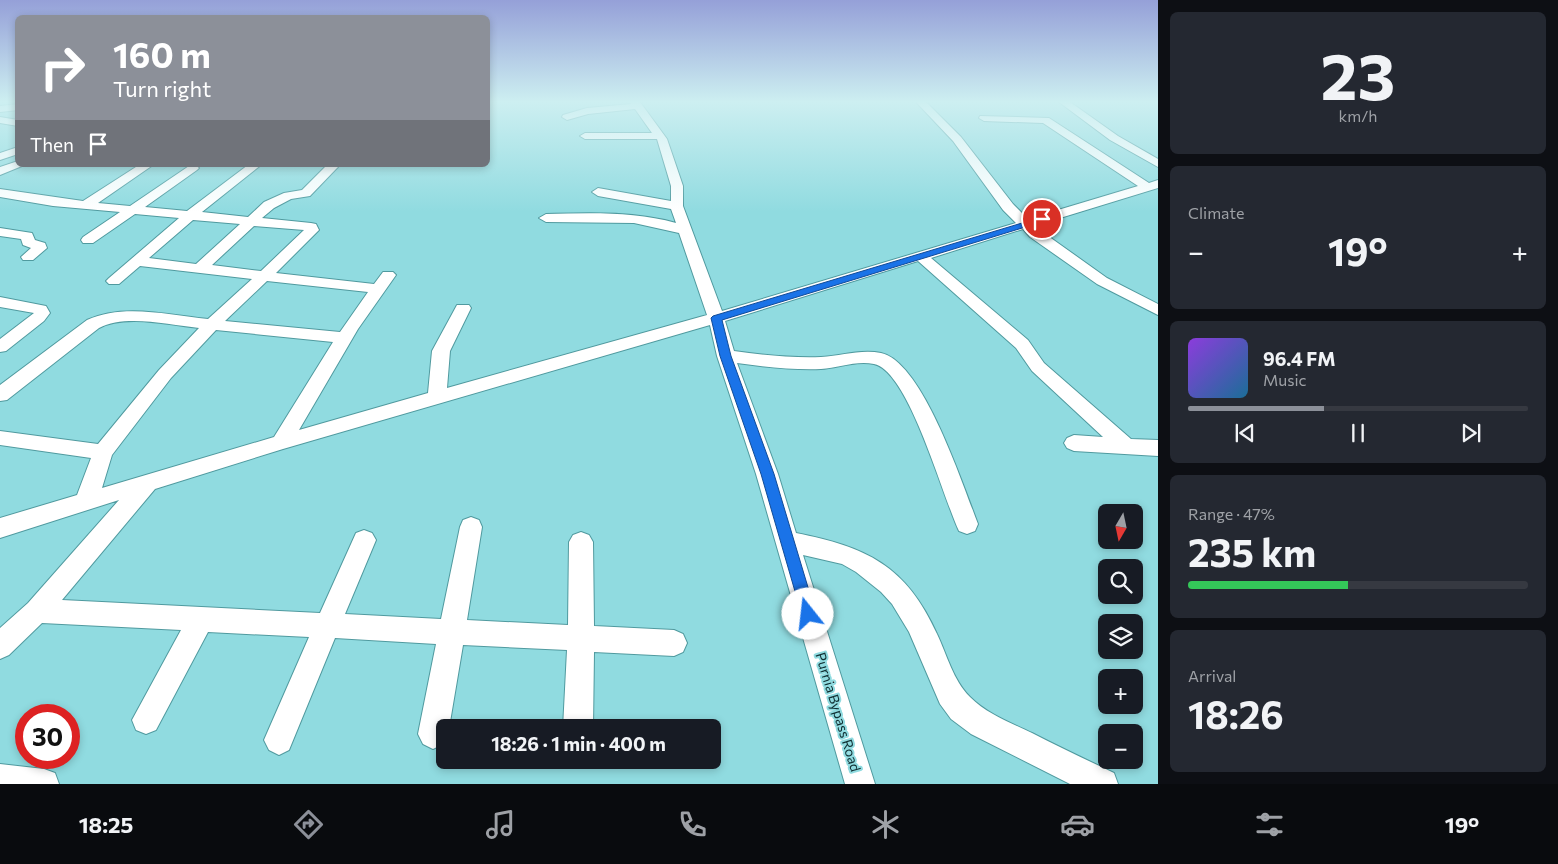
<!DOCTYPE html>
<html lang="en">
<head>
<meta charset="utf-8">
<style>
	:root { --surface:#171b24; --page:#242831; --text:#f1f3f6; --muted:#9ea1a6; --line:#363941; --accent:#8c9099 }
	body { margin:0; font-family:Commissioner,sans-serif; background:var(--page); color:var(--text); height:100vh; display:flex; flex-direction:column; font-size:19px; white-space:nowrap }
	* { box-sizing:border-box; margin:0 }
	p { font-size:16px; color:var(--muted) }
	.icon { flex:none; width:28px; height:28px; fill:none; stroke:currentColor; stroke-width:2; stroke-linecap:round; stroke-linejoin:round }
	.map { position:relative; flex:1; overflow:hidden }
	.drawer { display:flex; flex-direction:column; gap:12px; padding:12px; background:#0d0f14; width:400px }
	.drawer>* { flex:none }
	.hud { position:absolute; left:15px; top:15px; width:475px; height:152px; border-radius:8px; box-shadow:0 2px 8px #0003; background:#8c9099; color:#fff; overflow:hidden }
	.needle { width:32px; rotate:189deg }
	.fabs { position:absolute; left:1098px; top:504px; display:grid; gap:10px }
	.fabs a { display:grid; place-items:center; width:45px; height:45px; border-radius:8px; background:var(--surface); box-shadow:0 2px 8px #0003; font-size:25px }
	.speed { position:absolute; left:15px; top:704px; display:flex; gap:10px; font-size:25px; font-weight:700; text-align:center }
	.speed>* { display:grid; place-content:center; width:65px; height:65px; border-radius:50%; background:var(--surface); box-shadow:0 2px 8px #0003; line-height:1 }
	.speed .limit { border:8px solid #d22; background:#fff; color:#111 }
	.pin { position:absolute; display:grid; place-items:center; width:42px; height:42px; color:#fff; margin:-21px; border:2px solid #fff; border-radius:50%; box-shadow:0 1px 5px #0007 }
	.me { position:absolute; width:55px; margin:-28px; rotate:344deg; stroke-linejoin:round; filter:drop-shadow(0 0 4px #0008) }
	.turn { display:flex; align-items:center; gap:18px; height:105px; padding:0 15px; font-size:22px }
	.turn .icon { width:65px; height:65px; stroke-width:2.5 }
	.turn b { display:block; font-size:35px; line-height:42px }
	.then { display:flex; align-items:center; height:48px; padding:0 15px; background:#0003; gap:10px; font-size:19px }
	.big { font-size:38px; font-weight:700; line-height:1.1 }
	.drawer .card { flex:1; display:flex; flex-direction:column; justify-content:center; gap:8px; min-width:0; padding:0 18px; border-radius:8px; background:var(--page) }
	.drawer .dial { align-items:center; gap:0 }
	.dial b { font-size:65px; line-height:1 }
	.song { display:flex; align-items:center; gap:15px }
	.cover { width:60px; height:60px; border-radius:8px; background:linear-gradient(135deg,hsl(270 70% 55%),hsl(200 70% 35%)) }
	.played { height:5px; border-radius:2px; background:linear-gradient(90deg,var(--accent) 40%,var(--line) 40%) }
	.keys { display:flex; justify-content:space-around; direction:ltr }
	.heat { display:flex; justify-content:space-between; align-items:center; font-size:28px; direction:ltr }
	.charge { height:8px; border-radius:4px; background:linear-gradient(90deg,#34c759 47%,var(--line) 0) }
	.trip { position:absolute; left:436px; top:719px; width:285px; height:50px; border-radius:8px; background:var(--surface); box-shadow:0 2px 8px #0003; font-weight:700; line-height:50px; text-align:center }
	.tab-bar { display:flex; height:80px; justify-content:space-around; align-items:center; background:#090b0e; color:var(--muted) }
	.tab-bar .icon { width:35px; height:35px }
	.tab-bar .active { color:var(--accent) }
	.tab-bar b { font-size:22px; color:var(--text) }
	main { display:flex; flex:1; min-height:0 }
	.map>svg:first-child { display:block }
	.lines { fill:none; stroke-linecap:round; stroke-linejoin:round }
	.minor-casing { stroke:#509a9f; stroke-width:2 }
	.minor { fill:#fff; fill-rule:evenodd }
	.route { fill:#1a73e8; stroke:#114b97 }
	.labels { text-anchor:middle; stroke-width:4; stroke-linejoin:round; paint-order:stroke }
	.street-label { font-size:14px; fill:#113033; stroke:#90dbe0 }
</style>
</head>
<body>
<main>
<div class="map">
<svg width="1158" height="784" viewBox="0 0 1158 784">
	<rect width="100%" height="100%" fill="#90dbe0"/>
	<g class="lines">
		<defs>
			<path id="minor" d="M 630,102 L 640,102 L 667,139 L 683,186 L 683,206 L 722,311 L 1016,223 L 1003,210 L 953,141 L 916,102 L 926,102 L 961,137 L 1013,204 L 1028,219 L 1138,186 L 1043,123 L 984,121 L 979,118 L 980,116 L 1049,118 L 1149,183 L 1158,180 L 1158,188 L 1034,226 L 1107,278 L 1158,304 L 1158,315 L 1097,284 L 1030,237 L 1023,229 L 931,258 L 1028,340 L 1044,363 L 1131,439 L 1158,440 L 1158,456 L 1074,451 L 1067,448 L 1064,443 L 1067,438 L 1074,435 L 1103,437 L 1032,371 L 1016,348 L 918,261 L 725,321 L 734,351 C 762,355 791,358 821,357 C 841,356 861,349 881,353 C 923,362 963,486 978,524 L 975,531 L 967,534 L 959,531 C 943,498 909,371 874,364 C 857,360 838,368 821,369 C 793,370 765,367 737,363 L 778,474 L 796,533 C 866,547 906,565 937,634 C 947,655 953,680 970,697 C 987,714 1011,723 1032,733 C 1059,747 1087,760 1114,773 L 1118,784 L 1070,784 L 971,734 L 951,719 L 940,704 L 909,632 L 892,604 L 881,592 L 856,572 L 842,564 L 803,555 L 875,784 L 845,784 L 756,474 L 717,356 L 710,325 L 283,449 L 155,489 L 62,600 L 320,613 L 356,533 L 364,530 L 372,533 L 376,540 L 345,614 L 441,619 L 460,527 L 463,520 L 471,517 L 479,520 L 482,527 L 467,620 L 568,625 L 569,542 L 573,535 L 581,532 L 589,535 L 593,542 L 594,626 L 674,630 L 683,634 L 687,643 L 683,652 L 674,656 L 594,652 L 593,728 L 563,728 L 567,650 L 463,645 L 449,728 L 445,728 L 443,744 L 433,749 L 423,744 L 418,734 L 436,644 L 335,638 L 289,750 L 279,755 L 269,750 L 264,740 L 309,637 L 208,632 L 156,730 L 146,734 L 136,730 L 132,720 L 181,630 L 42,623 L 9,655 L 0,659 L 0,628 L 28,603 L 119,500 L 0,538 L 0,518 L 77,495 L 91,458 L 0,445 L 0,431 L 98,444 L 159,370 L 199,328 C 169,325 125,314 99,328 L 7,400 L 0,401 L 0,385 L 87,320 C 123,303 169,315 208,319 L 252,279 L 140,266 L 119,284 L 109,284 L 106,281 L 109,278 L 179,218 L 135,214 L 93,243 L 83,243 L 81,240 L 83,237 L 120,212 L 53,206 L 0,197 L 0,189 L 83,201 L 139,165 L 153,165 L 98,203 L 130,206 L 189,166 L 195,165 L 199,168 L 197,170 L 145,207 L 187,211 L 248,165 L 261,165 L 202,212 L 248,217 L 264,202 L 284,193 L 302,190 L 327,165 L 336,165 L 338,167 L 336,169 L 310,196 L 291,199 L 274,208 L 262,218 L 311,223 L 316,224 L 319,230 L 276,273 L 374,284 L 383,272 L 393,272 L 396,275 L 358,329 L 299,430 L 428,393 L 432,351 L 457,305 L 469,305 L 471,308 L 450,351 L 447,388 L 707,315 L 679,233 L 634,223 L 546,222 L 539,218 L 546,214 C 589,213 634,211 676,223 L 671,209 L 598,196 L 592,192 L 598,188 L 671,201 L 671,186 L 657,139 L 585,139 L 580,136 L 585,133 L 652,133 L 635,109 L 588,114 L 567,120 L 562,117 L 563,115 L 587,108 L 631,104 ZM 193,220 L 240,224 L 196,264 L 149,258 ZM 254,226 L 304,230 L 261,271 L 212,265 ZM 267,281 L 368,292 L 340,332 L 225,321 ZM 216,330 L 333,342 L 274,437 L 102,488 L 112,455 L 171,378 Z
				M 1059,102 L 1070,102 L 1118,136 L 1158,159 L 1158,167 L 1110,140 Z
				M 18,104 L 18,110 L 0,112 L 0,106 Z
				M 0,117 L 18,120 L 18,126 L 0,123 Z
				M 18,147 L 18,154 L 0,160 L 0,153 Z
				M 18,161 L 18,165 L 23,165 L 22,166 L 0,175 L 0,167 Z
				M 0,228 L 32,233 L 35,240 L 45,243 L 47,248 L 33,260 L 23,260 L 21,257 L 31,248 L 23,245 L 21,239 L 0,236 Z
				M 0,297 L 46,306 L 50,313 L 44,321 L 6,351 L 0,352 L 0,339 L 34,313 L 0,307 Z
				M 0,764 L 44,769 L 55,773 L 59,784 L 0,784 Z"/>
		</defs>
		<use href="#minor" class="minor-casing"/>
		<use href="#minor" class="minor"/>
	</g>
	<linearGradient id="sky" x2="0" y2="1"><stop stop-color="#95a0d8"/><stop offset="0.48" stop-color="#cdeff1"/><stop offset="1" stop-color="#cdeff1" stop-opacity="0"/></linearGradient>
	<rect width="1158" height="212" fill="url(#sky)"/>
	<path class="route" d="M 1042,217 L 1046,219 L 1045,221 L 722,320 L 731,356 L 774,474 L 816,614 L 814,619 L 808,621 L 803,619 L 761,474 L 720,356 L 711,318 L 713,316 Z"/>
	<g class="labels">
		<g class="street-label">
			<text transform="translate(838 712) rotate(73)" y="5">Purnia Bypass Road</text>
		</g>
	</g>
</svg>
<div class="fabs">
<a><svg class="needle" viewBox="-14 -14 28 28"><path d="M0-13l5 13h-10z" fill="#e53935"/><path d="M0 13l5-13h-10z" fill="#9ea1a6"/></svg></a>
<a><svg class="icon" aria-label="search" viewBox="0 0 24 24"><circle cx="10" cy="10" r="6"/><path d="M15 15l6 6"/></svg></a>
<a><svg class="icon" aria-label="layers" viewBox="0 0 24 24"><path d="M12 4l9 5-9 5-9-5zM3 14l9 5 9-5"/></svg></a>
<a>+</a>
<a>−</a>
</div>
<div class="speed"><div class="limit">30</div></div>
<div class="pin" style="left:1042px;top:219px;background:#d93025"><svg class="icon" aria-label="arrive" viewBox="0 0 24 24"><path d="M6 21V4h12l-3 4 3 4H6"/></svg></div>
<svg class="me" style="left:808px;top:614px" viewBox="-20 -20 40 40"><circle r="19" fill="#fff"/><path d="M0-13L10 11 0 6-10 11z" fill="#1a73e8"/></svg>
<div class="trip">18:26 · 1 min · 400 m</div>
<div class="hud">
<div class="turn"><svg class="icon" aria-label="right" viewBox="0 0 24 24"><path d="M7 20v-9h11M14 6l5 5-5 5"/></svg><div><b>160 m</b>Turn right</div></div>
<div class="then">Then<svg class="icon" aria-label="arrive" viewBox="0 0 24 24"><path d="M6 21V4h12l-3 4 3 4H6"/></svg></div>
</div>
</div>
<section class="drawer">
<div class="card dial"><b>23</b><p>km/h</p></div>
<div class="card"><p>Climate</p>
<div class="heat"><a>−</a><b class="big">19°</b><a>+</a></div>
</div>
<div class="card">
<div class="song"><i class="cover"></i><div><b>96.4 FM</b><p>Music</p></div></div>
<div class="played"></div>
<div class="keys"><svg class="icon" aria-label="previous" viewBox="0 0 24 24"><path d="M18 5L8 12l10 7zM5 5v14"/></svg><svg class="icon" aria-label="pause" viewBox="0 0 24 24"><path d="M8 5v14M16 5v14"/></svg><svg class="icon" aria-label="next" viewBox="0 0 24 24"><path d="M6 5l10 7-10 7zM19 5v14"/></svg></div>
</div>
<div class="card"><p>Range · 47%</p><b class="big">235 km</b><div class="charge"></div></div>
<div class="card"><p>Arrival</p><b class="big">18:26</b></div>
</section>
</main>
<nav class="tab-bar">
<b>18:25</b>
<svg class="icon active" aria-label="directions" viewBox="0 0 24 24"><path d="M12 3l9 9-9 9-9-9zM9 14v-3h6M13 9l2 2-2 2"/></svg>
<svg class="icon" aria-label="music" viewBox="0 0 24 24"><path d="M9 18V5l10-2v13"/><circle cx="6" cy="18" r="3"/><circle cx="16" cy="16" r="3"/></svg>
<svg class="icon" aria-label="phone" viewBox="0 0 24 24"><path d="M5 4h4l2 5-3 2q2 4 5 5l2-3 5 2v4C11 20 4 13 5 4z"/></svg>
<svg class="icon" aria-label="climate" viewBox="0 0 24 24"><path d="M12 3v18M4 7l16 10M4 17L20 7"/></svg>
<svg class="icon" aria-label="car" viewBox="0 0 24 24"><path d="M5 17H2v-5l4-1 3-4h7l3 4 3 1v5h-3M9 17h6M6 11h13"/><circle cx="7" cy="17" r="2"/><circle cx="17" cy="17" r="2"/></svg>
<svg class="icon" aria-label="filters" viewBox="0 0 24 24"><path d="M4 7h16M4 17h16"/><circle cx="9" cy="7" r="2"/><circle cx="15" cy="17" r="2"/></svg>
<b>19°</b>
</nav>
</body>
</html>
